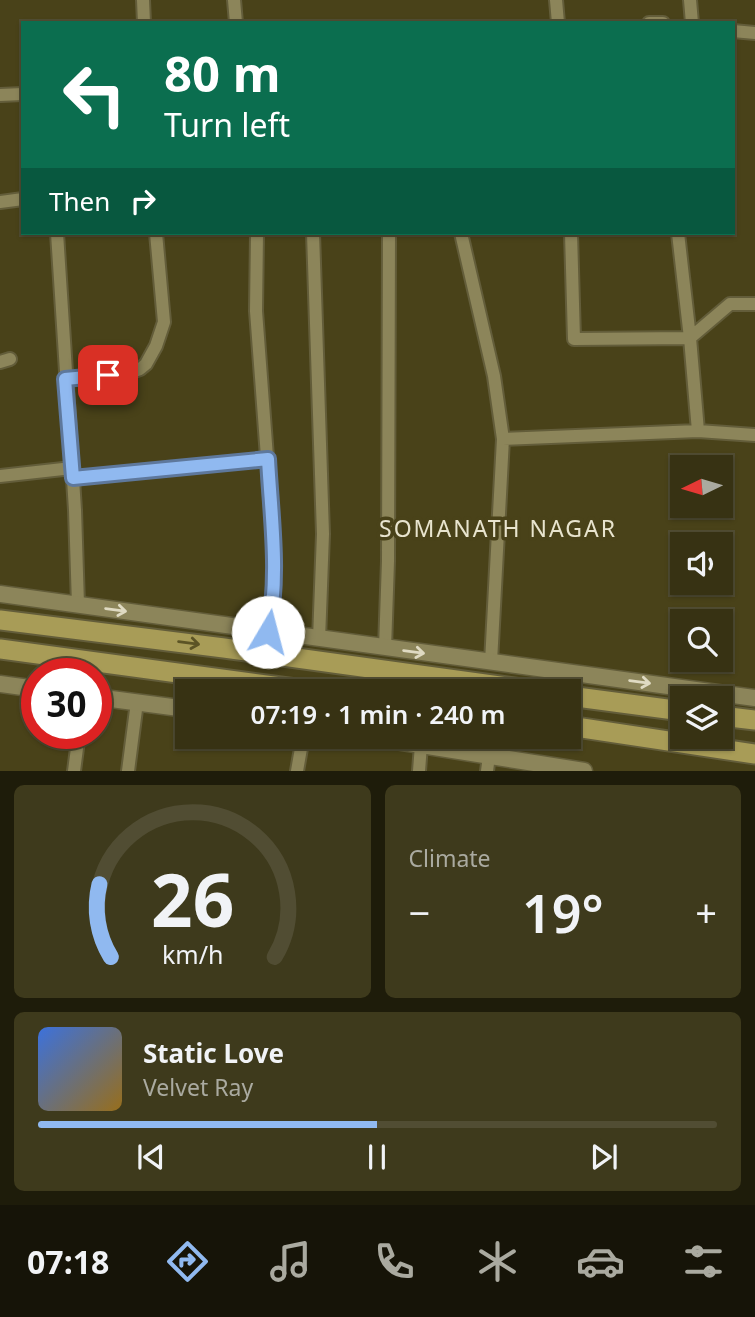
<!DOCTYPE html>
<html lang="en">
<head>
<meta charset="utf-8">
<style>
	:root { --surface:#373213; --page:#3e3a1c; --text:#f1f3f6; --muted:#aaaaa0; --line:#514d33; --accent:#90b9f0 }
	body { margin:0; font-family:"Noto Sans",sans-serif; background:var(--page); color:var(--text); height:100vh; display:flex; flex-direction:column; font-size:26px; white-space:nowrap }
	* { box-sizing:border-box; margin:0 }
	p { font-size:23px; color:var(--muted) }
	.icon { flex:none; width:38px; height:38px; fill:none; stroke:currentColor; stroke-width:2; stroke-linecap:round; stroke-linejoin:round }
	.map { position:relative; height:771px; overflow:hidden }
	.panel { display:flex; flex-direction:column; gap:14px; padding:14px; background:#1e1c0a; flex:1 }
	.panel>* { flex:none }
	.banner { position:absolute; left:21px; top:21px; width:714px; height:214px; border-radius:0px; box-shadow:0 2px 5px #0004,0 0 0 2px var(--line); background:#0b6e4f; color:#fff; overflow:hidden }
	.needle { width:46px; rotate:265deg }
	.buttons { position:absolute; left:670px; top:455px; display:grid; gap:14px }
	.buttons a { display:grid; place-items:center; width:63px; height:63px; border-radius:0px; background:var(--surface); box-shadow:0 2px 5px #0004,0 0 0 2px var(--line); font-size:35px }
	.speed { position:absolute; left:21px; top:658px; display:flex; gap:14px; font-size:35px; font-weight:700; text-align:center }
	.speed>* { display:grid; place-content:center; width:91px; height:91px; border-radius:50%; background:var(--surface); box-shadow:0 2px 5px #0004,0 0 0 2px var(--line); line-height:1 }
	.speed .limit { border:10px solid #d22; background:#fff; color:#111 }
	.pin { position:absolute; display:grid; place-items:center; width:60px; height:60px; color:#fff; margin:-30px; border-radius:14px; box-shadow:0 4px 10px #0006 }
	.me { position:absolute; width:77px; margin:-38px; rotate:8deg; stroke-linejoin:round; filter:drop-shadow(0 0 5px #0008) }
	.turn { display:flex; align-items:center; gap:24px; height:147px; padding:0 28px; font-size:32px }
	.turn .icon { width:91px; height:91px; stroke-width:2.5 }
	.turn b { display:block; font-size:49px; line-height:60px }
	.then { display:flex; align-items:center; height:66px; padding:0 28px; background:#0003; gap:14px; font-size:26px }
	.big { font-size:52px; font-weight:600; line-height:1.1 }
	.panel .card { flex:1; display:flex; flex-direction:column; justify-content:center; gap:10px; min-width:0; padding:0 24px; border-radius:10px; background:var(--page) }
	.panel .dial { align-items:center; gap:0 }
	.dial svg { height:182px; overflow:visible; fill:none; stroke:var(--line); stroke-width:7; stroke-linecap:round; text-anchor:middle }
	.dial text { fill:var(--text); stroke:none }
	.song { display:flex; align-items:center; gap:21px }
	.cover { width:84px; height:84px; border-radius:10px; background:linear-gradient(135deg,hsl(220 70% 55%),hsl(40 70% 35%)) }
	.played { height:7px; border-radius:4px; background:linear-gradient(90deg,var(--accent) 50%,var(--line) 50%) }
	.keys { display:flex; justify-content:space-around; direction:ltr }
	.heat { display:flex; justify-content:space-between; align-items:center; font-size:38px; direction:ltr }
	.panel .tiles { flex:1; display:grid; gap:14px; grid-template-columns:1fr 1fr }
	.card:last-child { grid-column:span 2 }
	.trip { position:absolute; left:175px; top:679px; width:406px; height:70px; border-radius:0px; background:var(--surface); box-shadow:0 2px 5px #0004,0 0 0 2px var(--line); font-weight:600; line-height:70px; text-align:center }
	.tab-bar { display:flex; height:112px; justify-content:space-around; align-items:center; background:#161408; color:var(--muted) }
	.tab-bar .icon { width:49px; height:49px }
	.tab-bar .on { color:var(--accent) }
	.tab-bar b { font-size:32px; color:var(--text) }
	.map>svg:first-child { display:block }
	.lines { fill:none; stroke-linecap:round; stroke-linejoin:round }
	.minor-casing { stroke:#635d3a; stroke-width:16 }
	.tertiary-casing { stroke:#635d3a; stroke-width:19 }
	.trunk-casing { stroke:#635d3a; stroke-width:23 }
	.minor { stroke:#8c855a; stroke-width:12 }
	.tertiary { stroke:#8c855a; stroke-width:16 }
	.trunk { stroke:#a89c57; stroke-width:19 }
	.oneway { stroke:#dfdac2 }
	.oneway2 { stroke:#5c5425 }
	.route-casing { stroke:#5e789c; stroke-width:18 }
	.route { stroke:#90b9f0; stroke-width:12 }
	.labels { text-anchor:middle; stroke-width:7; stroke-linejoin:round; paint-order:stroke }
	.neighbourhood-label { font-size:23px; letter-spacing:2px; fill:#e8e4ce; stroke:#494219 }
</style>
</head>
<body>
<div class="map">
<svg width="755" height="771" viewBox="0 0 755 771">
	<rect width="100%" height="100%" fill="#494219"/>
	<g class="lines">
		<defs>
			<path id="minor" d="M 143,0 L 144,23
				M 234,0 L 236,23
				M 556,0 L 558,23
				M 690,0 L 692,23
				M 649,23 L 663,23
				M 733,31 L 755,33
				M 0,95 L 23,94
				M 0,202 L 23,199
				M 57,233 L 75,510 L 78,605
				M 257,233 L 256,311 L 274,550 L 273,609 L 268,632
				M 313,233 L 323,534 L 319,639
				M 461,233 L 494,376 L 503,439
				M 678,233 L 690,338
				M 690,338 L 730,304 L 755,304
				M 0,362 L 10,359
				M 65,379 L 129,373 L 140,369 L 146,364 L 156,346 L 164,322 L 156,233
				M 698,431 L 755,435
				M 0,476 L 72,468
				M 73,478 L 268,459
				M 385,648 L 388,561 L 389,233
				M 491,662 L 503,439 L 698,431 L 690,338 L 574,339 L 571,233
				M 74,771 L 79,733
				M 128,771 L 137,702
				M 297,771 L 303,737
				M 419,771 L 421,745
				M 487,771 L 489,756"/>
			<path id="tertiary" d="M 0,594 L 755,698
				M 0,684 L 37,689
				M 96,697 L 187,709
				M 371,737 L 584,771"/>
			<path id="trunk" d="M 0,620 L 224,648 L 536,691
				M 0,649 L 311,691
				M 569,696 L 682,711
				M 721,716 L 755,720
				M 569,726 L 755,754"/>
		</defs>
		<use href="#minor" class="minor-casing"/>
		<use href="#tertiary" class="tertiary-casing"/>
		<use href="#trunk" class="trunk-casing"/>
		<use href="#minor" class="minor"/>
		<use href="#tertiary" class="tertiary"/>
		<use href="#trunk" class="trunk"/>
	</g>
	<defs><path id="oneway-shaft" d="M-6 0H5M1.5-3L5.5 0L1.5 3" fill="none" stroke-width="1.6" stroke-linecap="round" stroke-linejoin="round" transform="scale(1.75)"/></defs>
	<g class="oneway">
		<use href="#oneway-shaft" transform="translate(116 610) rotate(8)"/>
		<use href="#oneway-shaft" transform="translate(414 652) rotate(8)"/>
		<use href="#oneway-shaft" transform="translate(640 682) rotate(8)"/>
	</g>
	<use class="oneway2" href="#oneway-shaft" transform="translate(189 643) rotate(7)"/>
	<g class="lines">
		<defs>
			<path id="route" d="M 108,375 L 65,379 L 73,478 L 268,459 C 271,516 280,576 268,632"/>
		</defs>
		<use href="#route" class="route-casing"/>
		<use href="#route" class="route"/>
	</g>
	<g class="labels">
		<g class="neighbourhood-label">
			<text x="498" y="537">SOMANATH NAGAR</text>
		</g>
	</g>
</svg>
<div class="buttons">
<a><svg class="needle" viewBox="-14 -14 28 28"><path d="M0-13l5 13h-10z" fill="#e53935"/><path d="M0 13l5-13h-10z" fill="#aaaaa0"/></svg></a>
<a><svg class="icon" aria-label="sound" viewBox="0 0 24 24"><path d="M4 9h4l5-4v14l-5-4H4zM17 9q2 3 0 6"/></svg></a>
<a><svg class="icon" aria-label="search" viewBox="0 0 24 24"><circle cx="10" cy="10" r="6"/><path d="M15 15l6 6"/></svg></a>
<a><svg class="icon" aria-label="layers" viewBox="0 0 24 24"><path d="M12 4l9 5-9 5-9-5zM3 14l9 5 9-5"/></svg></a>
</div>
<div class="speed"><div class="limit">30</div></div>
<div class="pin" style="left:108px;top:375px;background:#d93025"><svg class="icon" aria-label="arrive" viewBox="0 0 24 24"><path d="M6 21V4h12l-3 4 3 4H6"/></svg></div>
<svg class="me" style="left:268px;top:632px" viewBox="-20 -20 40 40"><circle r="19" fill="#fff"/><path d="M0-13L10 11 0 6-10 11z" fill="#90b9f0"/></svg>
<div class="trip">07:19 · 1 min · 240 m</div>
<div class="banner">
<div class="turn"><svg class="icon" aria-label="left" viewBox="0 0 24 24"><path d="M17 20v-9H6M10 6l-5 5 5 5"/></svg><div><b>80 m</b>Turn left</div></div>
<div class="then">Then<svg class="icon" aria-label="right" viewBox="0 0 24 24"><path d="M7 20v-9h11M14 6l5 5-5 5"/></svg></div>
</div>
</div>
<section class="panel">
<div class="tiles">
<div class="card dial"><svg viewBox="0 0 100 80">
<path d="M14 69A42 42 0 1 1 86 69"/>
<path d="M14 69A42 42 0 0 1 9 37" stroke="#90b9f0"/>
<text x="50" y="56" font-size="32" font-weight="700">26</text>
<text x="50" y="72" font-size="11">km/h</text>
</svg></div>
<div class="card"><p>Climate</p>
<div class="heat"><a>−</a><b class="big">19°</b><a>+</a></div>
</div>
<div class="card">
<div class="song"><i class="cover"></i><div><b>Static Love</b><p>Velvet Ray</p></div></div>
<div class="played"></div>
<div class="keys"><svg class="icon" aria-label="previous" viewBox="0 0 24 24"><path d="M18 5L8 12l10 7zM5 5v14"/></svg><svg class="icon" aria-label="pause" viewBox="0 0 24 24"><path d="M8 5v14M16 5v14"/></svg><svg class="icon" aria-label="next" viewBox="0 0 24 24"><path d="M6 5l10 7-10 7zM19 5v14"/></svg></div>
</div>
</div>
</section>
<nav class="tab-bar">
<b>07:18</b>
<svg class="icon on" aria-label="directions" viewBox="0 0 24 24"><path d="M12 3l9 9-9 9-9-9zM9 14v-3h6M13 9l2 2-2 2"/></svg>
<svg class="icon" aria-label="music" viewBox="0 0 24 24"><path d="M9 18V5l10-2v13"/><circle cx="6" cy="18" r="3"/><circle cx="16" cy="16" r="3"/></svg>
<svg class="icon" aria-label="phone" viewBox="0 0 24 24"><path d="M5 4h4l2 5-3 2q2 4 5 5l2-3 5 2v4C11 20 4 13 5 4z"/></svg>
<svg class="icon" aria-label="climate" viewBox="0 0 24 24"><path d="M12 3v18M4 7l16 10M4 17L20 7"/></svg>
<svg class="icon" aria-label="car" viewBox="0 0 24 24"><path d="M5 17H2v-5l4-1 3-4h7l3 4 3 1v5h-3M9 17h6M6 11h13"/><circle cx="7" cy="17" r="2"/><circle cx="17" cy="17" r="2"/></svg>
<svg class="icon" aria-label="filters" viewBox="0 0 24 24"><path d="M4 7h16M4 17h16"/><circle cx="9" cy="7" r="2"/><circle cx="15" cy="17" r="2"/></svg>
</nav>
</body>
</html>
